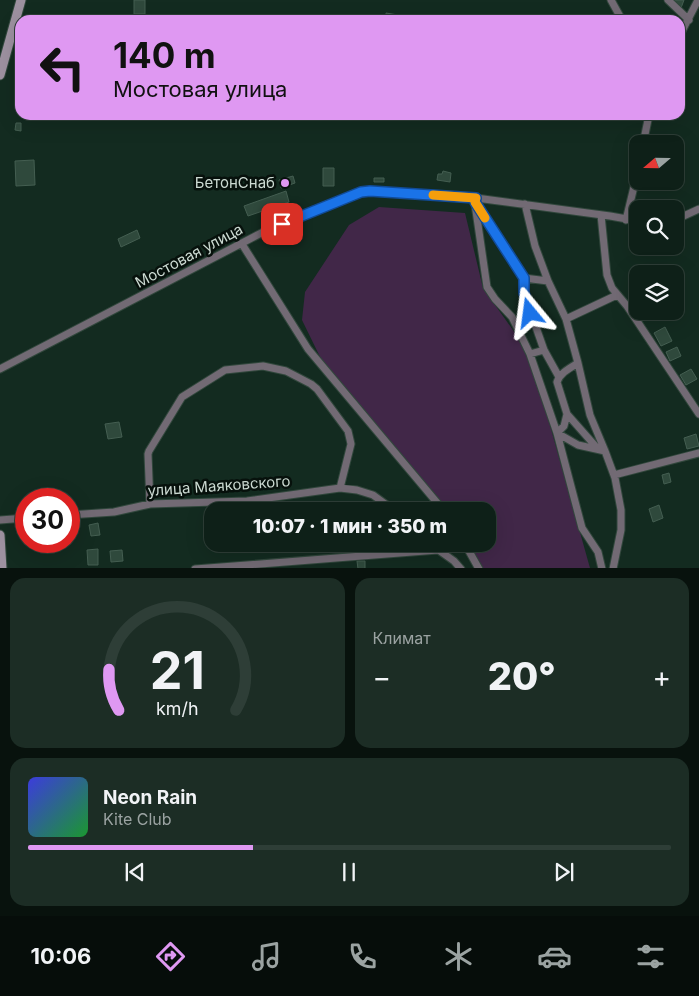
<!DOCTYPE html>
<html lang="ru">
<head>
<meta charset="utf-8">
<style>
	:root { --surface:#0e2018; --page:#1c2d25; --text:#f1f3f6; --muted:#9ba3a2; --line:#2e3e37; --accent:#df98f2 }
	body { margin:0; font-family:Inter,sans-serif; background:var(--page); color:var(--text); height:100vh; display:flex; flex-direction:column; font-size:19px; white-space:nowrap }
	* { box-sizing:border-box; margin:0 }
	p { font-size:16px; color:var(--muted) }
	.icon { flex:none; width:28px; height:28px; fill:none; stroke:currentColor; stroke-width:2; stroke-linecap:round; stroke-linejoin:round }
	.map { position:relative; height:568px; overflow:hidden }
	.panel { display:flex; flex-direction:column; gap:10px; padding:10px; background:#08120d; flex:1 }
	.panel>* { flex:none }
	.top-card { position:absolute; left:15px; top:15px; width:670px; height:105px; border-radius:15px; box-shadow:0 5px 20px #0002,0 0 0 1px var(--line); background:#df98f2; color:#111; overflow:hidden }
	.needle { width:32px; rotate:250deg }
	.tools { position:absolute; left:629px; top:135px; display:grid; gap:10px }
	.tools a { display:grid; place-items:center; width:55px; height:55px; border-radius:10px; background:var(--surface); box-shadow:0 5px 20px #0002,0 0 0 1px var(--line); font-size:25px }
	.speed { position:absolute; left:15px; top:488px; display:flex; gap:10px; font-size:25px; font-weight:700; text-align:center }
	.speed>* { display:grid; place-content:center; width:65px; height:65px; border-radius:50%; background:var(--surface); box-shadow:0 5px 20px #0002,0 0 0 1px var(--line); line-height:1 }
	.speed .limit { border:8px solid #d22; background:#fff; color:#111 }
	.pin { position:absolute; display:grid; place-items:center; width:42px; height:42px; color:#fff; margin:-21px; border-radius:10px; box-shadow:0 2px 8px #0006 }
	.me { position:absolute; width:55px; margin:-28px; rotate:344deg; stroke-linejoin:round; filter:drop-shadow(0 0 4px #0008) }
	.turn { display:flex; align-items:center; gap:18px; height:105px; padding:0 15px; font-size:22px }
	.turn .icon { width:65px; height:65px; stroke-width:2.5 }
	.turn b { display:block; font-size:35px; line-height:42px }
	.big { font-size:38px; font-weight:800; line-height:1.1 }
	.panel .widget { flex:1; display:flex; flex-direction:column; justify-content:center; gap:8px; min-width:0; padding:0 18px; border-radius:15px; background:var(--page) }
	.panel .dial { align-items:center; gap:0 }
	.dial svg { height:130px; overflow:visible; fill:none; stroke:var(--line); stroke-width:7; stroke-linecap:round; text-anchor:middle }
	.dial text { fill:var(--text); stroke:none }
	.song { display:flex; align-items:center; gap:15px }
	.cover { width:60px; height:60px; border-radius:8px; background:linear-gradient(135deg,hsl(240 70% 55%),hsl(130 70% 35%)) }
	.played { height:5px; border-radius:2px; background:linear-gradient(90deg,var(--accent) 35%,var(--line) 35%) }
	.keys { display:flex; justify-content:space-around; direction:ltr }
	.heat { display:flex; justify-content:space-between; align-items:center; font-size:28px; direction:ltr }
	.panel .tiles { flex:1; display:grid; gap:10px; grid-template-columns:1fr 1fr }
	.widget:last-child { grid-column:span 2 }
	.trip { position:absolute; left:204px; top:502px; width:292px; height:50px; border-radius:15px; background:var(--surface); box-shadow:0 5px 20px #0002,0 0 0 1px var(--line); font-weight:800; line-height:50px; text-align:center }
	.dock { display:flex; height:80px; justify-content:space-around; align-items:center; background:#060d0a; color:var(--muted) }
	.dock .icon { width:35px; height:35px }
	.dock .on { color:var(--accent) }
	.dock b { font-size:22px; color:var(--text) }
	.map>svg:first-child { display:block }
	.green { fill:#412748 }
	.building { fill:#2f493c; stroke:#445e51 }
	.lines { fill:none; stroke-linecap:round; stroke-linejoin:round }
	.minor-casing { stroke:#31473c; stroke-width:9 }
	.secondary-casing { stroke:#31473c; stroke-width:11 }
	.minor { stroke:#726a74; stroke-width:7 }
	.secondary { stroke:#9d91a0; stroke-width:9 }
	.route-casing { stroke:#114b97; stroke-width:12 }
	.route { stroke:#1a73e8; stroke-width:9 }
	.slow { stroke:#f59e0b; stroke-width:9 }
	.poi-dot { fill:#df98f2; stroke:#07110c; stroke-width:2 }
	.labels { text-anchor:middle; stroke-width:5; stroke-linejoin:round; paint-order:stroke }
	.poi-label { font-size:15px; fill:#ccdad2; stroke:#07110c; text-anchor:end }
	.street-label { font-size:15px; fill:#ccdad2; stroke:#07110c }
</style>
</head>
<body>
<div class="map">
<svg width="699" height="569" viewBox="0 0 699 569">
	<rect width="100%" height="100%" fill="#132b20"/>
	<path class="green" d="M 379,207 L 465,213 L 483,288 L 530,354 L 590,568 L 479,568 L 467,544 L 488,544 L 488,511 L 449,511 L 323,363 L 302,320 L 305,292 L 349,225 Z"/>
	<path class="building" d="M 134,0 L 145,0 L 145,14 L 134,14 Z
		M 674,0 L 684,0 L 681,8 L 673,5 Z
		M 386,13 L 404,16 L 403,20 L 386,20 Z
		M 16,123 L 21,123 L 21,131 L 15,130 Z
		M 34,160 L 35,185 L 16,186 L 15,161 Z
		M 323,168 L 334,168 L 334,186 L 323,186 Z
		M 443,171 L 451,173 L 450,182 L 437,180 L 438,174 L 442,174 Z
		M 293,176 L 295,183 L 281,188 L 279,180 Z
		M 374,178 L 384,178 L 384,182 L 374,182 Z
		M 286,191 L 289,202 L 248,216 L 244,206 Z
		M 137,230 L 140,238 L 121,247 L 118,239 Z
		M 638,238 L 638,246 L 646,246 L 647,252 L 636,253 L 634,239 Z
		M 638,286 L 638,299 L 634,301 L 629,290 Z
		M 665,327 L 672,341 L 661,346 L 654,333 Z
		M 677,347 L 681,356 L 670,361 L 666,352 Z
		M 691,369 L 697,379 L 686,385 L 680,375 Z
		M 119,422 L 122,437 L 108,439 L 105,424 Z
		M 696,434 L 699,446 L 687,449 L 684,438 Z
		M 669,473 L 671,482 L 664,484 L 662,475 Z
		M 311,505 L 312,511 L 301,511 L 301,506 Z
		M 659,505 L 663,518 L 653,522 L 649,509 Z
		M 98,523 L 100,535 L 91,536 L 89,525 Z
		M 98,549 L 98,565 L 88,565 L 87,550 Z
		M 122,550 L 123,561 L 111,562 L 110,551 Z
		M 357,561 L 365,561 L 365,569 L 358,569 Z"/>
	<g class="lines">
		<defs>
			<path id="minor" d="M 611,0 L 622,20
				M 668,0 L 689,20
				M 680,35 L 698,0
				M 643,144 L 649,115
				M 476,198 L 475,202 L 524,278 L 548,281 L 566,319 L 578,363
				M 475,204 L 487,287 L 495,299 L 512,317 L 530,354
				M 525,204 L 535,246 L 548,281
				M 601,215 L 607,275 L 612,288 L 627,306 L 699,414
				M 626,220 L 638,170
				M 675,220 L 699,209
				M 242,244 L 308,349 L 444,511
				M 524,278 L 524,293 L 544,350
				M 566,319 L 617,295
				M 0,369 L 269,229 L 361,192 L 380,191 L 476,198 L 610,216 L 638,221
				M 559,377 L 544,350 L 530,354 L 557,433 L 582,528 L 598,552 L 602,569
				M 567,414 L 557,382 C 560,373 570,368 578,363 L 590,415 L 605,451
				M 598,449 L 567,414 L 564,426 L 557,433 L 578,445 L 605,451 L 615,478 L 621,510 L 621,530 L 613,569
				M 614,475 L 699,453
				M 150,504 L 148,454 L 149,451 L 182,397 L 225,370 L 263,366 L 286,371 L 311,384 L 317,389 L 348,431 L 351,444 L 340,488
				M 69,515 L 114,512 L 150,504 L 247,501 L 340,488 L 357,490 L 373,495 L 395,511
				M 0,520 L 26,518
				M 430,544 L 454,561 L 461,569
				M 465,544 L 479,569
				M 195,569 L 438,550"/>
			<path id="secondary" d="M 0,75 L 21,0
				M 0,535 L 2,569"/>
		</defs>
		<use href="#minor" class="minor-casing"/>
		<use href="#secondary" class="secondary-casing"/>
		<use href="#minor" class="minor"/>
		<use href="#secondary" class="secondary"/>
	</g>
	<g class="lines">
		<defs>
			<path id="route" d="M 282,224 L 361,192 L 370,191 L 476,198 L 475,202 L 524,278 L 524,293 L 530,313"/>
		</defs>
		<use href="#route" class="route-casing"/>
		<use href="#route" class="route"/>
		<path class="slow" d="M 433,195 L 476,198 L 475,202 L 485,218"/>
	</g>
	<circle class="poi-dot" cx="285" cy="183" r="5"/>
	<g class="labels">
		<g class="poi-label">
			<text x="275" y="188">БетонСнаб</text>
		</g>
		<g class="street-label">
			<text transform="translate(189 256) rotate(-28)" y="5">Мостовая улица</text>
			<text transform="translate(219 486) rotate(-4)" y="5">улица Маяковского</text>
		</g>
	</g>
</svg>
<div class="tools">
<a><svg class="needle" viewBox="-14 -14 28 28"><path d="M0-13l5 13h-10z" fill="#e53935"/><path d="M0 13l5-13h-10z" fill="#9ba3a2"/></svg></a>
<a><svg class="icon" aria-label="search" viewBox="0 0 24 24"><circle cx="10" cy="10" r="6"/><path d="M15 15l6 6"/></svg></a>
<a><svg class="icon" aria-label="layers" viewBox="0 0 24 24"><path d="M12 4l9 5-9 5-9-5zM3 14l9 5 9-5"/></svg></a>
</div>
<div class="speed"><div class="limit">30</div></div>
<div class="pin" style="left:282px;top:224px;background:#d93025"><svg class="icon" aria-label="arrive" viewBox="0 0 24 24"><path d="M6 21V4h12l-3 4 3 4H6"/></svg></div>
<svg class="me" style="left:530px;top:313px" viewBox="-20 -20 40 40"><path d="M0-17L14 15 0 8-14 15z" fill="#1a73e8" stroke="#fff" stroke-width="4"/></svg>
<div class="trip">10:07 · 1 мин · 350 m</div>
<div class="top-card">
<div class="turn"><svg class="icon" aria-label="left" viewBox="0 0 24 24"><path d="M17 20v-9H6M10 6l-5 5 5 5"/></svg><div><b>140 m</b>Мостовая улица</div></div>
</div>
</div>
<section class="panel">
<div class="tiles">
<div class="widget dial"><svg viewBox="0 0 100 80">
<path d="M14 69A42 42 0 1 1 86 69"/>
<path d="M14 69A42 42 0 0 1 8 44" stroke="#df98f2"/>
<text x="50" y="56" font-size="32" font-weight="700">21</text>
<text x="50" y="72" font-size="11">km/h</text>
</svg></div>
<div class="widget"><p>Климат</p>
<div class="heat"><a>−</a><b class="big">20°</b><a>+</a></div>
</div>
<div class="widget">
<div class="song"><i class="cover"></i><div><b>Neon Rain</b><p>Kite Club</p></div></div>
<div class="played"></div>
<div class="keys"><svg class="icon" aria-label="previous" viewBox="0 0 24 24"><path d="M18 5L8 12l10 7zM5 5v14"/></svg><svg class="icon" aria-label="pause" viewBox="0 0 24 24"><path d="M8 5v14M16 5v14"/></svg><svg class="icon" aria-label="next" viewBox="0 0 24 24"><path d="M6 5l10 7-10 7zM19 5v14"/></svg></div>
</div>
</div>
</section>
<nav class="dock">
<b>10:06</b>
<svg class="icon on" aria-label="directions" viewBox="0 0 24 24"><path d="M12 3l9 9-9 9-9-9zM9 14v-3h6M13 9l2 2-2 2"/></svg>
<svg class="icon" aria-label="music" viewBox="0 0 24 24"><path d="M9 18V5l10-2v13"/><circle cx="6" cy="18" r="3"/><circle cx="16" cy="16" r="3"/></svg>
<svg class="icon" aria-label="phone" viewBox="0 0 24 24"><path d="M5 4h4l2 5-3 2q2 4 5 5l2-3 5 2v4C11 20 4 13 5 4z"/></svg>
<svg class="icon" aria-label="climate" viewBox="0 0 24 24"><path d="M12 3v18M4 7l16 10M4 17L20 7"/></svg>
<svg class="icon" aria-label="car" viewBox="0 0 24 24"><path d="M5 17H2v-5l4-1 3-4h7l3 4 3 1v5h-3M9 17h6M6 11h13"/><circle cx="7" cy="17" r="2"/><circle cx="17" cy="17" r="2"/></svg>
<svg class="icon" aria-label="filters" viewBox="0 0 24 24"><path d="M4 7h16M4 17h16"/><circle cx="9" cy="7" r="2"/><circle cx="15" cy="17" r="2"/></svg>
</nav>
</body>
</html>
